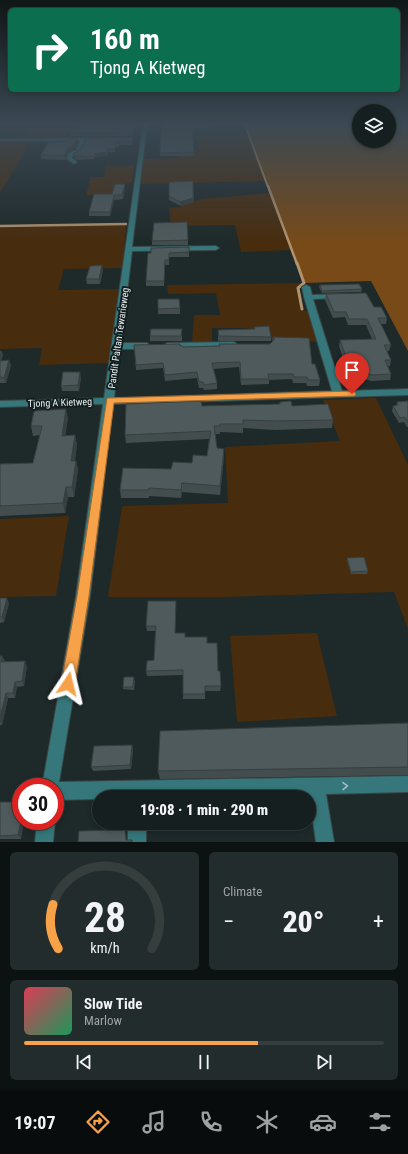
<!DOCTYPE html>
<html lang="en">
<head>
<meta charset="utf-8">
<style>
	:root { --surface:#161f1f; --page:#232c2c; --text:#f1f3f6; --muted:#9ea2a4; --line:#353d3d; --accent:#f7a149 }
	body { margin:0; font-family:"Roboto Condensed",sans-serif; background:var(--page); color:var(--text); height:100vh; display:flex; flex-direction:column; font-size:15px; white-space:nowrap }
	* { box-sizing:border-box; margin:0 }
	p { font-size:13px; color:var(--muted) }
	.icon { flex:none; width:22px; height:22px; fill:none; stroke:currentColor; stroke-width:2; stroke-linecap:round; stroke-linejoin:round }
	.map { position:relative; height:842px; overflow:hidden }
	.panel { display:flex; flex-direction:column; gap:10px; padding:10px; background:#0c1111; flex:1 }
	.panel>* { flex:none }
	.hud { position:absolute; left:8px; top:8px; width:392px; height:84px; border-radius:6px; box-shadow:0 2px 6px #0003,0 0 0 1px var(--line); background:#0b6e4f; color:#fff; overflow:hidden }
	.fabs { position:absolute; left:352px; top:104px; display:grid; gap:8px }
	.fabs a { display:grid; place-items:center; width:44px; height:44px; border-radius:50%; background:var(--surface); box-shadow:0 2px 6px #0003,0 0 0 1px var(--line); font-size:20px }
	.speed { position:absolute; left:12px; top:778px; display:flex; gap:8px; font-size:20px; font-weight:700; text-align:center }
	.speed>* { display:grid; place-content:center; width:52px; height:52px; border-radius:50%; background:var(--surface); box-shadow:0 2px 6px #0003,0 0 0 1px var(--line); line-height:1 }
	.speed .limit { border:6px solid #d22; background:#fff; color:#111 }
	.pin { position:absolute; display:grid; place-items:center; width:34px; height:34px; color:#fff; margin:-41px -17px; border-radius:50% 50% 50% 0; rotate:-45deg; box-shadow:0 0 4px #0007 }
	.pin .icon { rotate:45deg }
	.me { position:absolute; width:44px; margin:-22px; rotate:10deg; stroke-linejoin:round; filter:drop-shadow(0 0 3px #0008) }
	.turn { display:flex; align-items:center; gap:14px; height:84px; padding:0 16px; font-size:18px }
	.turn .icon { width:52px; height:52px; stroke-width:2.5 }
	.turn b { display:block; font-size:28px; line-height:34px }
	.big { font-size:30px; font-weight:800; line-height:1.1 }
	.panel .card { flex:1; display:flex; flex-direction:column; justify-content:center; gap:6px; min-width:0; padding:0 14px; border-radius:6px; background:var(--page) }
	.panel .dial { align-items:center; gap:0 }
	.dial svg { height:104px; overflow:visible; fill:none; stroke:var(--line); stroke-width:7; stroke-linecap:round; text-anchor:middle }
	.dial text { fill:var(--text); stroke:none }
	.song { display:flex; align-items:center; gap:12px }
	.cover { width:48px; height:48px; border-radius:6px; background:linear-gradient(135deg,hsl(350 70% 55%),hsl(150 70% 35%)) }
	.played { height:4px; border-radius:2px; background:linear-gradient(90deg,var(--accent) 65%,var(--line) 65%) }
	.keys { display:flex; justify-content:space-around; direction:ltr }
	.heat { display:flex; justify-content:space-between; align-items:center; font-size:22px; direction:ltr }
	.panel .tiles { flex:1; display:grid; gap:10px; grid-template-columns:1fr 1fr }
	.card:last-child { grid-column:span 2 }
	.trip { position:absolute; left:92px; top:790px; width:224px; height:40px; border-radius:20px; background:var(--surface); box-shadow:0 2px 6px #0003,0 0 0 1px var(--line); font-weight:800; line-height:40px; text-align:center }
	.tabs { display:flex; height:64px; justify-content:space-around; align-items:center; background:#090c0c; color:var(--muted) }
	.tabs .icon { width:28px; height:28px }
	.tabs .current { color:var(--accent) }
	.tabs b { font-size:18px; color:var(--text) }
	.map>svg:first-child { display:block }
	.green { fill:#482c0e }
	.forest { fill:#784a18 }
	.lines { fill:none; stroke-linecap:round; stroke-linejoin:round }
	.stream-far2 { stroke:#b19270; stroke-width:2 }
	.stream-far1 { stroke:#b19270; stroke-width:2.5 }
	.stream { stroke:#b19270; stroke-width:3 }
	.minor-casing { stroke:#3a4545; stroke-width:2 }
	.minor { fill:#35777a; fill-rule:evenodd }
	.wall { fill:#434d4e }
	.shaded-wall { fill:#373f40 }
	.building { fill:#4e5a5b; stroke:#373f40 }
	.oneway { stroke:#a0bec0 }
	.route { fill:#f7a149; stroke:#a1692f }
	.labels { text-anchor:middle; stroke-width:4; stroke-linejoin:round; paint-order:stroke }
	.street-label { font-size:10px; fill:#e7eeef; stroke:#141f20 }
</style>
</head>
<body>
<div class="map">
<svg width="408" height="842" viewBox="0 0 408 842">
	<rect width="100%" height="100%" fill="#1e2929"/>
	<path class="green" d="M 0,125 L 76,125 L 75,130 L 68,130 L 64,139 L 24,139 L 27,131 L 0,131 Z
		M 248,135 L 266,181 L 140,184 L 143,159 L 179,158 L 178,150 L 199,150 L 197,136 Z
		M 0,141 L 31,141 L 0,193 Z
		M 134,165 L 132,183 L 118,185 L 116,194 L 86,195 L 91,177 L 104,177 L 105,166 Z
		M 270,193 L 291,250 L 241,252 L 235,225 L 171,226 L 169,208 L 179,207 L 201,199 Z
		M 126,224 L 123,268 L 64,269 L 58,290 L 118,289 L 110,363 L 39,365 L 42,348 L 0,349 L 0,226 Z
		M 304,283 L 298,288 L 302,309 L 310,313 L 320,342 L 251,339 L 248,328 L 212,328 L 212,343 L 192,343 L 194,315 L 220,315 L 216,293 L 168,294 L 167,285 Z
		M 376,398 L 408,465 L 408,629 L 394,592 L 224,597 L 108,597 L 122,506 L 228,503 L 225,447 L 340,441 L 323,400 Z
		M 69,516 L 56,596 L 0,597 L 0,519 Z
		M 317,633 L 337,716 L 237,722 L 230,636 Z"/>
	<path class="forest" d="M 245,125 L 359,125 L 359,141 L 389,141 L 389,125 L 408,125 L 408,351 L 371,281 L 304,283 Z"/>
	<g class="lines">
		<path class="stream-far2" d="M 245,125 L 268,187"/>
		<path class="stream-far1" d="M 268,186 L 297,264
			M 0,226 L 126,224"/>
		<path class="stream" d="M 297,263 L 304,283 L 298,288 L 302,309"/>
		<defs>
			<path id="minor" d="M 143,125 L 147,125 L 132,247 L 216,246 L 219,248 L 216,250 L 132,251 L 121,343 L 147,343 L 151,346 L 147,349 L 120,349 L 114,398 L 332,391 L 304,297 L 302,287 L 306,285 L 310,287 L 312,295 L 338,294 L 342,296 L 338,298 L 313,299 L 342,391 L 408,389 L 408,395 L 113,404 L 90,596 L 59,782 L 408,776 L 408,792 L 326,794 L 334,842 L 316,842 L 309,794 L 99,797 L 99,799 L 55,800 L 55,787 L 42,787 L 76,596 L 103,404 L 0,407 L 0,401 L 104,398 Z
				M 98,138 L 100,140 L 85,141 L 80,152 L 73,155 L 72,158 L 77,162 L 74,164 L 67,159 L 69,153 L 76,150 L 80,141 L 0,141 L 0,139 Z
				M 233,342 L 236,343 L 237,345 L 236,347 L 167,349 L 163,346 L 167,343 Z
				M 37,821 L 55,821 L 53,842 L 35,842 Z
				M 128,823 L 146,823 L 146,842 L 128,842 Z"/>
		</defs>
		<use href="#minor" class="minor-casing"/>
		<use href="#minor" class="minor"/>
	</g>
	<path class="wall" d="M 133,125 L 133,136 L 71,136 L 71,133 L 77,128 Z
		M 218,129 L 192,131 L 194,156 L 160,156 L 161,133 Z
		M 86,138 L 133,141 L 132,145 L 119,145 L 119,147 L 116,147 L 115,152 L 108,152 L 107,156 L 95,157 L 94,159 L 77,160 L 74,157 L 73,154 L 81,149 Z
		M 78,142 L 75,149 L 68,153 L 66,160 L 41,159 L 41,155 Z
		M 193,181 L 194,202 L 181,206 L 169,200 L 169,196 Z
		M 125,184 L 125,188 L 123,199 L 114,200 L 110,216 L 89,216 L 89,212 Z
		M 188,240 L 188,245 L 152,245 L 152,241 Z
		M 189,247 L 189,257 L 169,257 L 169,265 L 165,265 L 164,286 L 146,286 L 146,281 L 151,253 Z
		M 103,270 L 100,284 L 87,284 L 86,279 Z
		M 320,285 L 362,289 L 361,292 L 322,293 L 319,287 Z
		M 326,294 L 374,307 L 387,318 L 386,324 L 381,324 L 391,345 L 389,351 L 387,351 L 391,360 L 390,366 L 388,366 L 391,374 L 390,380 L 371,381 L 359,377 L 353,360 L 344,361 L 339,346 L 340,340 L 372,339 L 366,325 L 348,325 L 345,317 L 333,318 L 325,300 Z
		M 180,308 L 180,314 L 158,314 L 158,309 Z
		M 254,327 L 271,337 L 271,341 L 218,341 L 218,330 L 254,329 Z
		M 182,335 L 182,341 L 150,341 L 150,336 Z
		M 273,337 L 312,364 L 320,380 L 319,386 L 307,386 L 306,383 L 293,383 L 292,379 L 269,380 L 269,384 L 241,385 L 239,367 L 213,369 L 217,383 L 217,389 L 204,390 L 203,388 L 199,388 L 197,378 L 165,381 L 163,368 L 136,370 L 134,345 L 180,346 L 183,347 L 270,344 L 272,342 Z
		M 0,350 L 3,355 L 1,361 L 11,365 L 6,383 L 0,383 Z
		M 81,377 L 79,391 L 62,391 L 61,386 Z
		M 408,401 L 408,427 L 407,427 L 404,422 L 399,423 L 392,411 L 393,406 L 396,406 L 397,402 Z
		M 280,402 L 292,406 L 333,420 L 332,428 L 275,430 L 243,428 L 243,433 L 220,432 L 220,434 L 215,434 L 217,448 L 224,457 L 220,495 L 182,492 L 181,498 L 149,496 L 149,498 L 121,498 L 120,490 L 171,469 L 192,463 L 207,456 L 209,439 L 126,443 L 125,435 L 202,406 L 279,405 Z
		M 68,418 L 65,436 L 75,435 L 77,445 L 75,461 L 76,461 L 78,470 L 74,497 L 68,497 L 65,513 L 0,516 L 0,464 L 33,463 L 40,435 L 33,436 L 31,426 Z
		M 347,558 L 368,571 L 367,574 L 351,574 L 347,561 Z
		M 0,598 L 9,603 L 4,622 L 0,623 Z
		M 176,601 L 175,633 L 185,637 L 207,643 L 218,671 L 221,686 L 220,691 L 205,691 L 205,699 L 183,699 L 183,675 L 147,676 L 146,671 L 154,660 L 155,631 L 147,631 L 146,626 Z
		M 0,656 L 2,656 L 5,662 L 27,666 L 24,686 L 17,687 L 15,698 L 8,698 L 2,725 L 0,725 Z
		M 135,680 L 134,690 L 123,689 L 123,687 Z
		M 408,723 L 408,775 L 160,779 L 158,771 Z
		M 132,745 L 133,750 L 131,769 L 93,771 L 91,767 Z
		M 0,802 L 21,821 L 24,821 L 21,839 L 0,839 Z"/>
	<path class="shaded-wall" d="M 218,126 L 218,129 L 192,131 L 192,128 Z
		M 77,138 L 78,142 L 75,149 L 68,153 L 66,160 L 65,156 L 67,149 Z
		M 108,149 L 108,152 L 107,156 L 95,157 L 94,159 L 94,154 Z
		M 125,184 L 125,188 L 123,199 L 122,195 Z
		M 114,195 L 114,200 L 110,216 L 110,212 Z
		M 193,198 L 194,202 L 181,206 L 180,202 Z
		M 102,265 L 103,270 L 100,284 L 99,279 Z
		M 2,350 L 3,355 L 0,364 L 0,355 Z
		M 9,360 L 11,365 L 6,383 L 4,378 Z
		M 80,372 L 81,377 L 79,391 L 78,385 Z
		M 66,409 L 68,418 L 64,445 L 62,436 Z
		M 75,435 L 77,445 L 73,471 L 71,461 Z
		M 224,449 L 224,457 L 220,495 L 220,486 Z
		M 76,461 L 78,470 L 74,497 L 72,487 Z
		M 182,483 L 182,492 L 181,498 L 181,490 Z
		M 66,487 L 68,497 L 65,513 L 63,503 Z
		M 7,598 L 9,603 L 4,622 L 2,617 Z
		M 2,656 L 5,661 L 4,667 L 1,662 Z
		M 25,661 L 27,666 L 24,686 L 22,681 Z
		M 15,682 L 17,687 L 15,698 L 13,693 Z
		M 6,693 L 8,698 L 2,725 L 0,721 L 0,717 Z
		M 132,745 L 133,750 L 131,769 L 130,765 Z
		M 21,821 L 24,821 L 21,839 L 18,835 Z
		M 125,830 L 126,833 L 127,842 L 126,840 Z"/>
	<path class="building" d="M 77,125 L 133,125 L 133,132 L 71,133 L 72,130 L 77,128 Z
		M 163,125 L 218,125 L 218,126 L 192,128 L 194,152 L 160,153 L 161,133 Z
		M 132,137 L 132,141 L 119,142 L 118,143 L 115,143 L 115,149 L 108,149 L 107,152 L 94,154 L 94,156 L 76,156 L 73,154 L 81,149 L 86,138 Z
		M 69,138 L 77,138 L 74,145 L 67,149 L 65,156 L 41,155 L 48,142 L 67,141 Z
		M 193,181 L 193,198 L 180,202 L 169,196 L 169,183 L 171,182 Z
		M 115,184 L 125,184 L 122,195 L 114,195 L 110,212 L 89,212 L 94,194 L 112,194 Z
		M 187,222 L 188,240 L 152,241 L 154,223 Z
		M 189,247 L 189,252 L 169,253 L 169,260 L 165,260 L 164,281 L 146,281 L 148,253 L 151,253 L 151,248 Z
		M 102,265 L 99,279 L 86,279 L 90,266 Z
		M 359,284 L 362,289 L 322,291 L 320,285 Z
		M 366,293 L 374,307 L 381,307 L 387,318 L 378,318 L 391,345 L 384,345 L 391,360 L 385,360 L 391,374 L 372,375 L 361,371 L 354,354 L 345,354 L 340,340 L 376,339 L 367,319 L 349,319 L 346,312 L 334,312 L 326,294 Z
		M 158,299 L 179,299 L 180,308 L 158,309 Z
		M 269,326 L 271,337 L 219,336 L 218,330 L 255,329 L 254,327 Z
		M 151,329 L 182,329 L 181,336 L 150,336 Z
		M 273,337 L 309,338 L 312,364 L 315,364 L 320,380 L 308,380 L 307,377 L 294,377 L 293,374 L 268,374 L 269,379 L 241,379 L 240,362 L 212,363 L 217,383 L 204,385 L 203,382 L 199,382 L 197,372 L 165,375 L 163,363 L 136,365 L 134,345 L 180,344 L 180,346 L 183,346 L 183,347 L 220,346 L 219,344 L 270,344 L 275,339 Z
		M 9,360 L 4,378 L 0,377 L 0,361 Z
		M 63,372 L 80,372 L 78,385 L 61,386 Z
		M 201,401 L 202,406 L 280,404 L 280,402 L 291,401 L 292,406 L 328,404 L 333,420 L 276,421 L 243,420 L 243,424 L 220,424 L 220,426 L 214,426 L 217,448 L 224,449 L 220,486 L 182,483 L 181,490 L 149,488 L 148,490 L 120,490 L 123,468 L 171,469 L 173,462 L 192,463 L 193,455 L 207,456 L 211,431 L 125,435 L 126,404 Z
		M 408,401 L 408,422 L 405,417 L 400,418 L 393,406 L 398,405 L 397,402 Z
		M 66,409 L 62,436 L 75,435 L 71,461 L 76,461 L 72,487 L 66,487 L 63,503 L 0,506 L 0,464 L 33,463 L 42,426 L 31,426 L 34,411 Z
		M 364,557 L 368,571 L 351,572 L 347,558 Z
		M 0,598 L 7,598 L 2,617 L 0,617 Z
		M 148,601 L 176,601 L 175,633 L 185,633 L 185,637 L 207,637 L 207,643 L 217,643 L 218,671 L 220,671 L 221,686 L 205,686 L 205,694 L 183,694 L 183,670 L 146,671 L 147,661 L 154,660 L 156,626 L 146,626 Z
		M 0,656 L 2,656 L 1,662 L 25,661 L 22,681 L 15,682 L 13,693 L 6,693 L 0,717 Z
		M 124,677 L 134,677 L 133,687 L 123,687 Z
		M 408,723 L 408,767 L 158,771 L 160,731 Z
		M 132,745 L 130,765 L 91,767 L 94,746 Z
		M 0,802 L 21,802 L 21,821 L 18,835 L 0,836 Z
		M 125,830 L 126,840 L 132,840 L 132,842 L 78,842 L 79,831 Z"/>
	<defs><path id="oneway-chevron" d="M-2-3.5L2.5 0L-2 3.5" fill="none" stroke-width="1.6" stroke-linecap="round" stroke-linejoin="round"/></defs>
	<use class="oneway" href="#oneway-chevron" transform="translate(345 786) rotate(-1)"/>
	<linearGradient id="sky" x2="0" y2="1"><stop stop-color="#101717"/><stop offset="0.51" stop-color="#3b4954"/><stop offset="1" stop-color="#3b4954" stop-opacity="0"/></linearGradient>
	<rect width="408" height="243" fill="url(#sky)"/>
	<path class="route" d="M 352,391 L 355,392 L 356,394 L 355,396 L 114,403 L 89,596 L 75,684 L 73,689 L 68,691 L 63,689 L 61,684 L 77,596 L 107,398 Z"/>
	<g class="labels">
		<g class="street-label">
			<text transform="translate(118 338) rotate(-82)" y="4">Pandit Paltan Tewarieweg</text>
			<text transform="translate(60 402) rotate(-2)" y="4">Tjong A Kietweg</text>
		</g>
	</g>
</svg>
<div class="fabs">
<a><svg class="icon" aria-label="layers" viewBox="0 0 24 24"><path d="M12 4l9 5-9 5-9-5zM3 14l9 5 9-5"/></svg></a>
</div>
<div class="speed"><div class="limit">30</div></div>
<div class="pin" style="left:352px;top:394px;background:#d93025"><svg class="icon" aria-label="arrive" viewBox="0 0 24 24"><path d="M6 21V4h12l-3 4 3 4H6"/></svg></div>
<svg class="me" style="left:68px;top:684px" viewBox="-20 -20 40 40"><path d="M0-17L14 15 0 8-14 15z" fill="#f7a149" stroke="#fff" stroke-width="4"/></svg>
<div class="trip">19:08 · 1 min · 290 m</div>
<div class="hud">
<div class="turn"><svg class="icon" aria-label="right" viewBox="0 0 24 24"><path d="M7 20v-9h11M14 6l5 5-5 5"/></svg><div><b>160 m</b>Tjong A Kietweg</div></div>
</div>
</div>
<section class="panel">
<div class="tiles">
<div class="card dial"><svg viewBox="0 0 100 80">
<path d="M14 69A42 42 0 1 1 86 69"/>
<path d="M14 69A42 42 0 0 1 10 35" stroke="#f7a149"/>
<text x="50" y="56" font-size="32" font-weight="700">28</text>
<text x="50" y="72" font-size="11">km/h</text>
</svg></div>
<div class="card"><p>Climate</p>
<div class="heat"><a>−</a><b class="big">20°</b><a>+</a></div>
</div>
<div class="card">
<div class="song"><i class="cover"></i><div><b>Slow Tide</b><p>Marlow</p></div></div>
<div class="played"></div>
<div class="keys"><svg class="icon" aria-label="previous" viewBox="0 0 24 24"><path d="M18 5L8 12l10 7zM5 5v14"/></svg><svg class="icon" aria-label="pause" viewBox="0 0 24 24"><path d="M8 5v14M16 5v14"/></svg><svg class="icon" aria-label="next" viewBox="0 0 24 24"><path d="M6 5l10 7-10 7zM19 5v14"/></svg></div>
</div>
</div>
</section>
<nav class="tabs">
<b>19:07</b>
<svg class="icon current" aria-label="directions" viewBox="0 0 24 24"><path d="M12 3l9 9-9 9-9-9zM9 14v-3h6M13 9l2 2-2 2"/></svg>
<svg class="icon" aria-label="music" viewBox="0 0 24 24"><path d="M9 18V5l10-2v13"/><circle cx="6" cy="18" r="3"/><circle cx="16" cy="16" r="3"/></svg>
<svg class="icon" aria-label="phone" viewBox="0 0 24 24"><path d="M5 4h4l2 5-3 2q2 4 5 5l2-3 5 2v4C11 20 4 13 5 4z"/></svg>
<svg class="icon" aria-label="climate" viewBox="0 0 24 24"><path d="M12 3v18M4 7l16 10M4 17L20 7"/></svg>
<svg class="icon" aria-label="car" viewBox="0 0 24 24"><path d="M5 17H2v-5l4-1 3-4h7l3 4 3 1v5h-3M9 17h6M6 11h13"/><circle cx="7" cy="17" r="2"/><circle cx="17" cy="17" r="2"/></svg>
<svg class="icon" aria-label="filters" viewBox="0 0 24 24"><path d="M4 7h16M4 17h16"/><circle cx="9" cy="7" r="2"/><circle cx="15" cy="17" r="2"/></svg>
</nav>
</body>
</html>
